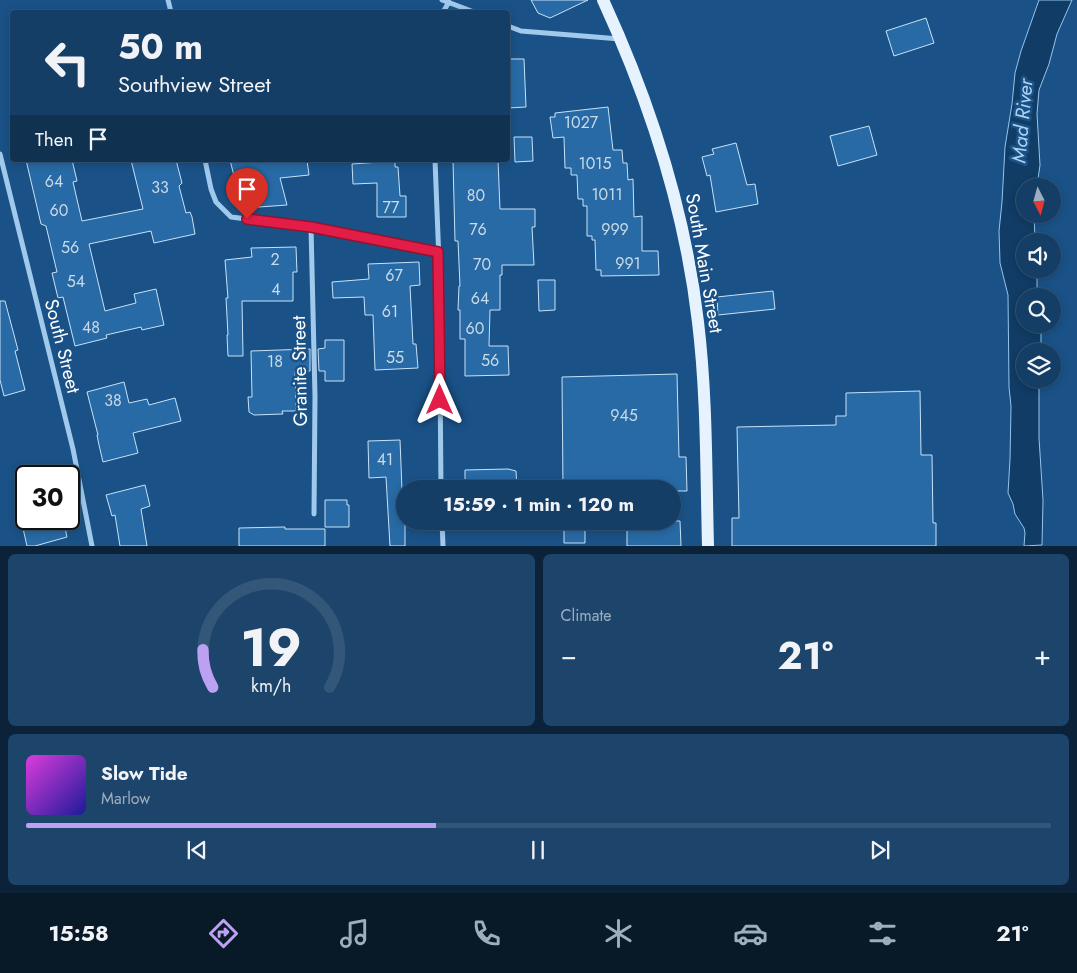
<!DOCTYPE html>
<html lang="en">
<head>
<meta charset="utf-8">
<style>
	:root { --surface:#143e65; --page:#1d456b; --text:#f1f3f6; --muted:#9daebf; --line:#335779; --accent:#bca0f2 }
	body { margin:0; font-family:Jost,sans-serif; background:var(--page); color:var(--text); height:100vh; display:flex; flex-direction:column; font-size:19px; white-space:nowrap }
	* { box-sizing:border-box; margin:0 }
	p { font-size:16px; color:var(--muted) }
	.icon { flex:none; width:28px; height:28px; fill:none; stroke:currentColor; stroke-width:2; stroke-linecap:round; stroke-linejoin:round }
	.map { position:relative; height:546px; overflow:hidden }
	.sheet { display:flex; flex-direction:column; gap:8px; padding:8px; background:#0b2238; flex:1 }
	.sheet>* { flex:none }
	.banner { position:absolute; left:10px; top:10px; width:500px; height:152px; border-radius:5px; box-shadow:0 2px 8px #0003,0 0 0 1px var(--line); background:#143e65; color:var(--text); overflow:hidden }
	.needle { width:32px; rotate:174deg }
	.controls { position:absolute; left:1016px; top:178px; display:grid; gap:10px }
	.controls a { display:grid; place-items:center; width:45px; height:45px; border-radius:50%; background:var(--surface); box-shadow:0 2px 8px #0003,0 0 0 1px var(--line); font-size:25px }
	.speed { position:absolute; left:15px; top:465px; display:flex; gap:10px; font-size:25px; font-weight:700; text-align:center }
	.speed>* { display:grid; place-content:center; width:65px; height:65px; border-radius:50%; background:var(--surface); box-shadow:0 2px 8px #0003,0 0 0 1px var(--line); line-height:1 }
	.speed .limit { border:2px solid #111; border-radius:8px; background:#fff; color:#111 }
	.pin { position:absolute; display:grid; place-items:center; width:42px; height:42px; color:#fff; margin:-51px -21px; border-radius:50% 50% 50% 0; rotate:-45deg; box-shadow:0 0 5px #0007 }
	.pin .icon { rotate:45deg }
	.me { position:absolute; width:55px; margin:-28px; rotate:0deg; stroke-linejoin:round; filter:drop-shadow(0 0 4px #0008) }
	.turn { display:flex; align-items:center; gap:18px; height:105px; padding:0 25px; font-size:22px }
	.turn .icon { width:65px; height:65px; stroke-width:2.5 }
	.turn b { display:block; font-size:35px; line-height:42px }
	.then { display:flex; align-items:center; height:48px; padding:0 25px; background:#0003; gap:10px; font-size:19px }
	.big { font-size:38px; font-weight:700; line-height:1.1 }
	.sheet .widget { flex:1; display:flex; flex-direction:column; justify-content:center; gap:8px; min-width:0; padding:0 18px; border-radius:8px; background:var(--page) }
	.sheet .dial { align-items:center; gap:0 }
	.dial svg { height:130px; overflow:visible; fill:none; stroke:var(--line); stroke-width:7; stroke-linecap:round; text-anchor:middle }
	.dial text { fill:var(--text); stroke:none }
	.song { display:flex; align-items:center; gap:15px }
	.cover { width:60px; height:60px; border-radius:8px; background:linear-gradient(135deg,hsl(300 70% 55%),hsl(240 70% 35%)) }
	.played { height:5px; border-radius:2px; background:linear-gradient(90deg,var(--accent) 40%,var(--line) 40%) }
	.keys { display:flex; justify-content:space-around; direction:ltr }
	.heat { display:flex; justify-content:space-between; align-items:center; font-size:28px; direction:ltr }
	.sheet .tiles { flex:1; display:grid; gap:8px; grid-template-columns:1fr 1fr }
	.widget:last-child { grid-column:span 2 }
	.trip { position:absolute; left:396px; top:480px; width:285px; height:50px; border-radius:25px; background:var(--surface); box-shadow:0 2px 8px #0003,0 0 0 1px var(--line); font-weight:700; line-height:50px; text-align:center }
	.menu { display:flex; height:80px; justify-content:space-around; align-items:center; background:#081928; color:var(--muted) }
	.menu .icon { width:35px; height:35px }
	.menu .active { color:var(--accent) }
	.menu b { font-size:22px; color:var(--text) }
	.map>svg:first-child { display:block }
	.water { fill:#113c65; stroke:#94c5ef }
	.building { fill:#286aa5; stroke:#c7e2f9 }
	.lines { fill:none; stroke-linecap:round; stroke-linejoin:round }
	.minor { stroke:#a1c9ec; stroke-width:5 }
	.primary { stroke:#e7f2ff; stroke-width:12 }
	.route-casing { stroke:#92132f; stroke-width:12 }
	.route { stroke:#e11d48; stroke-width:9 }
	.labels { text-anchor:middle; stroke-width:5; stroke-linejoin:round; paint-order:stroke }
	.number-label { font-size:16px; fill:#c9dae8 }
	.street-label { font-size:19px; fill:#fff; stroke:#1a5287 }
	.water-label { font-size:20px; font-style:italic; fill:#add3f4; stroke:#1a5287 }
</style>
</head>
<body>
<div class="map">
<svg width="1077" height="546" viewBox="0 0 1077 546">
	<rect width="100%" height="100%" fill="#1a5287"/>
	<path class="water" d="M 1039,0 L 1072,0 L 1057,34 L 1049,64 L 1039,90 L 1037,114 L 1040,165 L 1037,186 L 1025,186 L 1025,214 L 1034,214 L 1035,241 L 1025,241 L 1025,269 L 1037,269 L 1037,296 L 1025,296 L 1025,324 L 1040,324 L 1041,333 L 1041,351 L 1025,351 L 1025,379 L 1039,379 L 1039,438 L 1043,500 L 1042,545 L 1024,546 L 1025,533 L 1024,528 L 1015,514 L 1013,504 L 1008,493 L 1010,459 L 1011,406 L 1009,387 L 1008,295 L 1000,263 L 999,231 L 1002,202 L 1005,147 L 1012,104 L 1015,73 L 1021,51 Z"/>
	<path class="building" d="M 531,0 L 588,0 L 550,18 L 538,13 Z
		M 926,18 L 934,43 L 894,56 L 886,31 Z
		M 508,59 L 524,59 L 526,107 L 508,108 Z
		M 608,107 L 613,150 L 622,150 L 623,163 L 627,163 L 628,180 L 633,179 L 634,217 L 642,216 L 642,251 L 658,251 L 659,275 L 601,276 L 601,270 L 596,270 L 595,240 L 592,240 L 592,236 L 587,236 L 587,206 L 583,206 L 583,199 L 578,199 L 577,175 L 571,175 L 571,168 L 565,168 L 564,137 L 553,138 L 550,117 L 555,117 L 555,113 Z
		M 869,126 L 877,155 L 838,166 L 830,136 Z
		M 514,137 L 532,137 L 533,161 L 515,162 Z
		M 736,143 L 747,185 L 755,184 L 758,204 L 716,212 L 710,175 L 707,176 L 702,157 L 714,154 L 712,149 Z
		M 26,160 L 72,160 L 77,181 L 73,182 L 82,221 L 143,209 L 131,160 L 176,160 L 182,183 L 179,186 L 186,213 L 190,212 L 192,217 L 195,234 L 154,243 L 151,231 L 89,244 L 105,311 L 136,303 L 134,294 L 156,289 L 164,325 L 142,330 L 141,327 L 106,335 L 107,338 L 75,346 L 63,297 L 58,298 L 52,273 L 57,272 L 46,226 L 41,224 Z
		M 230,160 L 307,160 L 309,175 L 280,178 L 287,205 L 259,207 L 241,204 Z
		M 455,160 L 498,160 L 500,209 L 535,209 L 535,227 L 532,227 L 534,265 L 502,265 L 502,275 L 500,275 L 500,310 L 490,310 L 489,346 L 508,346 L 509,375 L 465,376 L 465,339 L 460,339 L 460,310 L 458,310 L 459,286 L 460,286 L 458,241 L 455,241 L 453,161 Z
		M 395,161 L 395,167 L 398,167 L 400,196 L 406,196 L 406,217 L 377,217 L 377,183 L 353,184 L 352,164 Z
		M 296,247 L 297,272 L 293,272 L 293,301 L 242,301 L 243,356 L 228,356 L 227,335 L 228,335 L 226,298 L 228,298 L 225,260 L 252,257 L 251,248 Z
		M 419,262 L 420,285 L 410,286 L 413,344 L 416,344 L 418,368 L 375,370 L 373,315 L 365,315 L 364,297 L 333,298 L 332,282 L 369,279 L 368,264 Z
		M 538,280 L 555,280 L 555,310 L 539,311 Z
		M 773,291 L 775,309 L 718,315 L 717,297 Z
		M 0,301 L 5,301 L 18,350 L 15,351 L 25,390 L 4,396 L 0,380 Z
		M 325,340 L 344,340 L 344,381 L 325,381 L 325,371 L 319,371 L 318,349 L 325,348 Z
		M 310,349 L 310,371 L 295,371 L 296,411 L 282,411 L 283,414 L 254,415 L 249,412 L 248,397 L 252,397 L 251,351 Z
		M 677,374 L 679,457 L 686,457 L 687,491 L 672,491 L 672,489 L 563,489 L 562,377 Z
		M 124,382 L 129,403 L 147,399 L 149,405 L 175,398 L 181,421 L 133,433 L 138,453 L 103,462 L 99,445 L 97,435 L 98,435 L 87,392 Z
		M 920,391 L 921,455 L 932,455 L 933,523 L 936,523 L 936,546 L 732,546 L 732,518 L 739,518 L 737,427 L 836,425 L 836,416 L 846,416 L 846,393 Z
		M 400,440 L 402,490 L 405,490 L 405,546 L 390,546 L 386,477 L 369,478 L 368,441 Z
		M 508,469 L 516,471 L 517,489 L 465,489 L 465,470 Z
		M 145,485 L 150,506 L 141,509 L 147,546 L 120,546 L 115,515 L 112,516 L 106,495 Z
		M 325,500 L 347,500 L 347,505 L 349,505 L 349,527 L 325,527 Z
		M 44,519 L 63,519 L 67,537 L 35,546 L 27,546 L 22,524 Z
		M 564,521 L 585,521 L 585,543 L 564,543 Z
		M 627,521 L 680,521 L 681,546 L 627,546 Z
		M 285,527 L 285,529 L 325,529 L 325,546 L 239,546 L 239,528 Z"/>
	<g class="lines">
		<path class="minor" d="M 168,0 L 171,12
			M 442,0 L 474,12
			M 443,12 L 449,2
			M 508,26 L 521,31 L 620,39
			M 0,154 L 73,449 L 92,546
			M 205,160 L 211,189 L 216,202 L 231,217 L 311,227 L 438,251
			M 435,160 L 439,261 L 441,489
			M 311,227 L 315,396 L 314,514
			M 442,521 L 443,546"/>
		<path class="primary" d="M 603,0 C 650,102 685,210 698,322 C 707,396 706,471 708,546"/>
	</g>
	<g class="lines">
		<defs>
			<path id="route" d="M 247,219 L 311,227 L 438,252 L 440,400"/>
		</defs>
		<use href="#route" class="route-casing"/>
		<use href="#route" class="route"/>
	</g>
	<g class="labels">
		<g class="number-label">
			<text x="581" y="128">1027</text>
			<text x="595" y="169">1015</text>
			<text x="54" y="187">64</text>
			<text x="160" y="193">33</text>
			<text x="607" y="200">1011</text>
			<text x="476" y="201">80</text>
			<text x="391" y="213">77</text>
			<text x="59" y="216">60</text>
			<text x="478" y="235">76</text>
			<text x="615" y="235">999</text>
			<text x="70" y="253">56</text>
			<text x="275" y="265">2</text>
			<text x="628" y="269">991</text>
			<text x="482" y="270">70</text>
			<text x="394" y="281">67</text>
			<text x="76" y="287">54</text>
			<text x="276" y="295">4</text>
			<text x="480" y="304">64</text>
			<text x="390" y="317">61</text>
			<text x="91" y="333">48</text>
			<text x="475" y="334">60</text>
			<text x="395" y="363">55</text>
			<text x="490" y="366">56</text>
			<text x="275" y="367">18</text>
			<text x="113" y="406">38</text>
			<text x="624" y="421">945</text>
			<text x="385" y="465">41</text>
		</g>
		<g class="street-label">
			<text transform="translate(705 263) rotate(80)" y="7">South Main Street</text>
			<text transform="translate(63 346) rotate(76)" y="7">South Street</text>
			<text transform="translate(299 371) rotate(-91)" y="7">Granite Street</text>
		</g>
		<g class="water-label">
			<text transform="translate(1022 121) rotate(-85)" y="7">Mad River</text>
		</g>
	</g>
</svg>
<div class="controls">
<a><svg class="needle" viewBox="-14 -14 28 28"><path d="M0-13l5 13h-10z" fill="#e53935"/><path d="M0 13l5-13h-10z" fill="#9daebf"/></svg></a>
<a><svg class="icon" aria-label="sound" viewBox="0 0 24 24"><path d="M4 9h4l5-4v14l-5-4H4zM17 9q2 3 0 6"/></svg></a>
<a><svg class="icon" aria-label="search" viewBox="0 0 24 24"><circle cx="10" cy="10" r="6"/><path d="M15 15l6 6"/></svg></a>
<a><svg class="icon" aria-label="layers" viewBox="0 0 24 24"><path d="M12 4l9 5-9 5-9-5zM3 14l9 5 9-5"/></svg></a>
</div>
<div class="speed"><div class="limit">30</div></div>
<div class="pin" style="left:247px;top:219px;background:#d93025"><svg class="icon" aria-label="arrive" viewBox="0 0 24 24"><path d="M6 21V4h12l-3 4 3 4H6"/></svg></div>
<svg class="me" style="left:440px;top:400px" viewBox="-20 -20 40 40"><path d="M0-17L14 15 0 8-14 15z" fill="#e11d48" stroke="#fff" stroke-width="4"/></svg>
<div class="trip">15:59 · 1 min · 120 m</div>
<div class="banner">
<div class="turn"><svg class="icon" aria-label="left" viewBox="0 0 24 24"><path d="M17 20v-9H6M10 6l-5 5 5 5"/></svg><div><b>50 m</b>Southview Street</div></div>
<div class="then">Then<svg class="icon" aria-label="arrive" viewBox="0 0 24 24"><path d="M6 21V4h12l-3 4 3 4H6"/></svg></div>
</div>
</div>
<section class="sheet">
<div class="tiles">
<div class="widget dial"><svg viewBox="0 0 100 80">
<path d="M14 69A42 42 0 1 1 86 69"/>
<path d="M14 69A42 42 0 0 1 8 46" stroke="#bca0f2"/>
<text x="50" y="56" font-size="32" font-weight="700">19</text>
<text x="50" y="72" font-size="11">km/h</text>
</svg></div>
<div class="widget"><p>Climate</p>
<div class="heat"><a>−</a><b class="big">21°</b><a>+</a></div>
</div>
<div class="widget">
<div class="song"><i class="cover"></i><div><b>Slow Tide</b><p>Marlow</p></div></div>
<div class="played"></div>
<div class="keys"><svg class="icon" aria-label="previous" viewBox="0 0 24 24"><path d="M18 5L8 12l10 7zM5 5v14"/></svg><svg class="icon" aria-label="pause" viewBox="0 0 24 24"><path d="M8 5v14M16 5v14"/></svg><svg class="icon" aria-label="next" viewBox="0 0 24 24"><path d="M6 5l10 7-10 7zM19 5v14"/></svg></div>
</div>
</div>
</section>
<nav class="menu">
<b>15:58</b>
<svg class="icon active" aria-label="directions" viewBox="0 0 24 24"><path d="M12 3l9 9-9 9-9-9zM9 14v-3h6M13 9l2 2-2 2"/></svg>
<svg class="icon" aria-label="music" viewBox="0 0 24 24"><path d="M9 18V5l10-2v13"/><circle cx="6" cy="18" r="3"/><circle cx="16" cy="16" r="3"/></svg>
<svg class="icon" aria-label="phone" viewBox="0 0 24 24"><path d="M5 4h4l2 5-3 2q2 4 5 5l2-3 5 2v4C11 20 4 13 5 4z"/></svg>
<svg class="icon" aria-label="climate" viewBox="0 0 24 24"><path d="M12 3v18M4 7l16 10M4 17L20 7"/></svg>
<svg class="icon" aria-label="car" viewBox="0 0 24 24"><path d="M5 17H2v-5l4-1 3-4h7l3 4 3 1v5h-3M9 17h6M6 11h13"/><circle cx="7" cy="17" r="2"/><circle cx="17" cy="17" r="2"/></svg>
<svg class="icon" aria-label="filters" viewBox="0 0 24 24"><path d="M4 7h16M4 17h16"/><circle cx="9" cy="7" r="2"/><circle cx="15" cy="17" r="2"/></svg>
<b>21°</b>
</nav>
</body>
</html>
